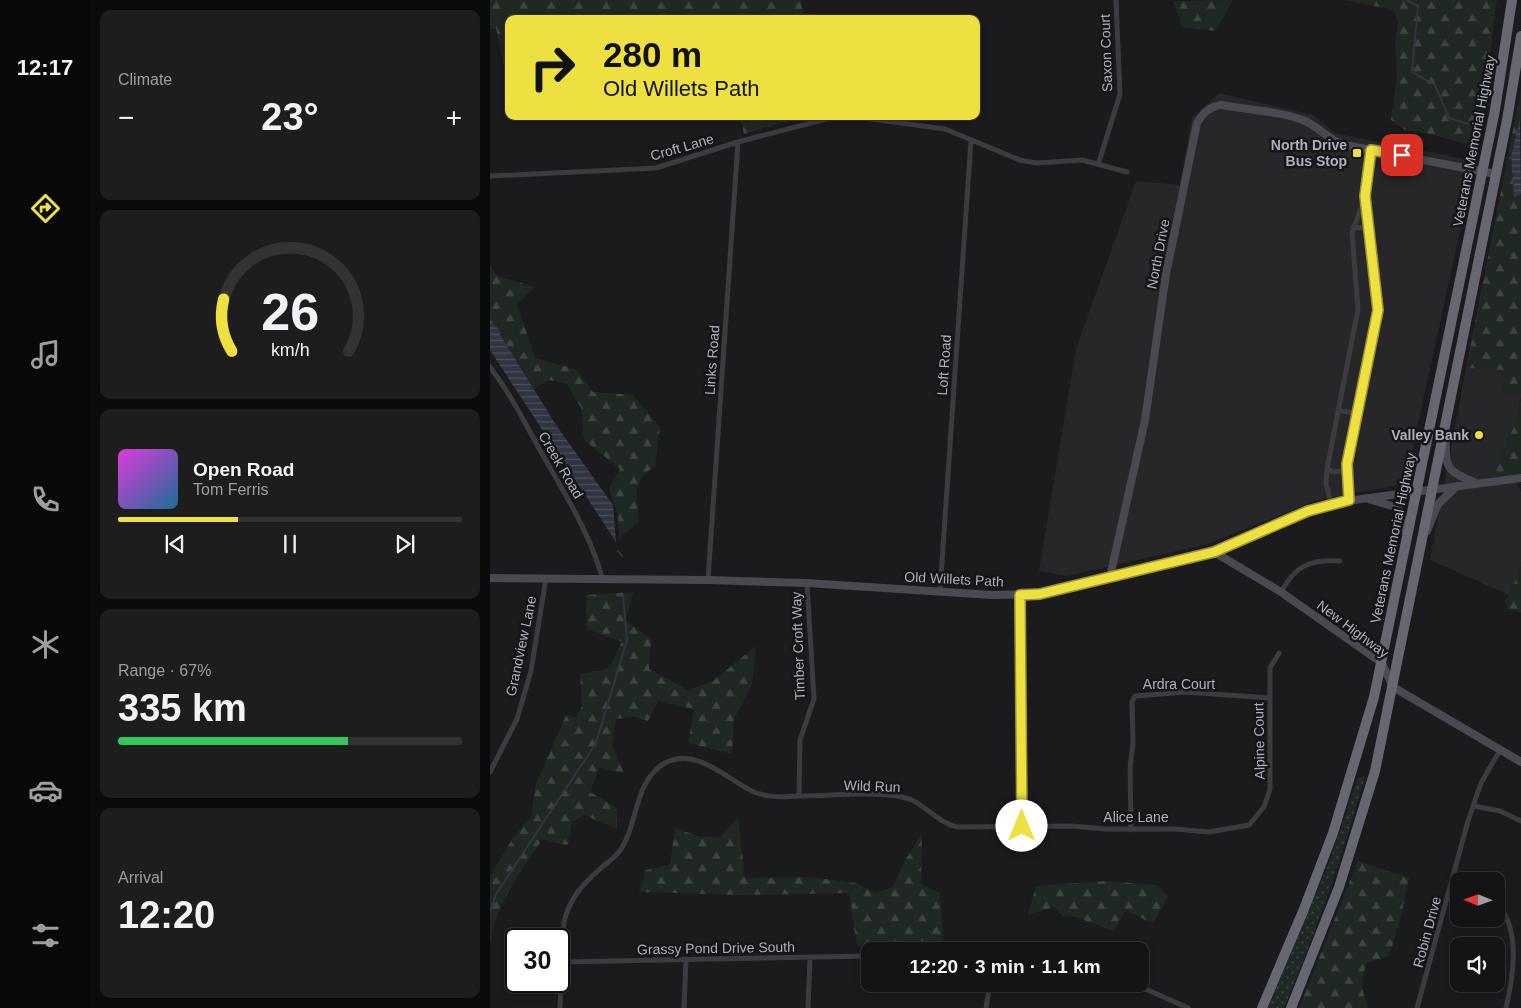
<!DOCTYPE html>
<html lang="en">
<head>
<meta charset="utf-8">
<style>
	:root { --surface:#141415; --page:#1d1d1e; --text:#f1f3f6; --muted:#9d9ea0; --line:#333334; --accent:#eee040 }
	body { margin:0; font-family:Helvetica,sans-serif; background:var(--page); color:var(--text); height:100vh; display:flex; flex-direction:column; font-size:19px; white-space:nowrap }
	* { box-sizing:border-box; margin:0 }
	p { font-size:16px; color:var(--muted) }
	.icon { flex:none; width:28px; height:28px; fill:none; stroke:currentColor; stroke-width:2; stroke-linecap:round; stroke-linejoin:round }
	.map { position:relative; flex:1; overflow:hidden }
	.details { display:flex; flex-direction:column; gap:10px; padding:10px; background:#0b0b0c; width:400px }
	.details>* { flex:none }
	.guide { position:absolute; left:15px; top:15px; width:475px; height:105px; border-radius:10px; box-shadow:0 2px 8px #0003,0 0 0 1px var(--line); background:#eee040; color:#111; overflow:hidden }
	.needle { width:32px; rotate:271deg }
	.buttons { position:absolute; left:960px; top:872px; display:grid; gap:10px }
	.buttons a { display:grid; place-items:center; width:55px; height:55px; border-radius:10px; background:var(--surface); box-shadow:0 2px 8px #0003,0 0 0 1px var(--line); font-size:25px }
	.speed { position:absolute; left:15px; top:928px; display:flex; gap:10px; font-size:25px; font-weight:700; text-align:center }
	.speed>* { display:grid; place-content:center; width:65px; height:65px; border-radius:50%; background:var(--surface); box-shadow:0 2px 8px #0003,0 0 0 1px var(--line); line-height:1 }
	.speed .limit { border:2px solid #111; border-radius:8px; background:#fff; color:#111 }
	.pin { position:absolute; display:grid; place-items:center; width:42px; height:42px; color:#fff; margin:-21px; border-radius:10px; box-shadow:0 2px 8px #0006 }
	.me { position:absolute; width:55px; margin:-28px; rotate:0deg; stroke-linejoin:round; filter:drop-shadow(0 0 4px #0008) }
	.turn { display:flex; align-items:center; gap:18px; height:105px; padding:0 15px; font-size:22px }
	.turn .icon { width:65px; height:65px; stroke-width:2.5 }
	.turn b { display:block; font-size:35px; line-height:42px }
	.big { font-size:38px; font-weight:600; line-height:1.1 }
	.details .card { flex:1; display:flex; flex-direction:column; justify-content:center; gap:8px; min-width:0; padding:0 18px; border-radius:10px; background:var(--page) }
	.details .dial { align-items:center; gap:0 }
	.dial svg { height:130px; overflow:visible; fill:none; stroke:var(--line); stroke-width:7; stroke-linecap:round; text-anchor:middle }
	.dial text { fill:var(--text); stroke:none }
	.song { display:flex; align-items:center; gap:15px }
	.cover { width:60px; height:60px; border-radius:8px; background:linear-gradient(135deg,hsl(300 70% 55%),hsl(200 70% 35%)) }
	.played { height:5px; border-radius:2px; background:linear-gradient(90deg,var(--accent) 35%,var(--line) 35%) }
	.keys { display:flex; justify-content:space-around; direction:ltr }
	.heat { display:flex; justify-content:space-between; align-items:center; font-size:28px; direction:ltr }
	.charge { height:8px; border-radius:4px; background:linear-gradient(90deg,#34c759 67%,var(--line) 0) }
	.trip { position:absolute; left:371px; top:942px; width:288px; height:50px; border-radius:10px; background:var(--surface); box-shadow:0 2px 8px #0003,0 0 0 1px var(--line); font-weight:600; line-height:50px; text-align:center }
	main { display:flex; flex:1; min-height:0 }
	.tabs { display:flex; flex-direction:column; width:90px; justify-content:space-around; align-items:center; background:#080808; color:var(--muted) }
	.tabs .icon { width:35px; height:35px }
	.tabs .active { color:var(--accent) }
	.tabs b { font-size:22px; color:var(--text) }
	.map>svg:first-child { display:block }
	.built { fill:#272629 }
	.grass { fill:url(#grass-dots) }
	.forest { fill:url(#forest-firs) }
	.water { fill:url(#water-rules) }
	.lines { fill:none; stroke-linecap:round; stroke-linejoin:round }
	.stream { stroke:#303541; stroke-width:2 }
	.street { stroke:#3c3b41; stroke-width:5 }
	.secondary { stroke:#494951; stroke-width:8 }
	.highway { stroke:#676772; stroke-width:10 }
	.route-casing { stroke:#9b922a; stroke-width:12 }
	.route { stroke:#eee040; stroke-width:9 }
	.poi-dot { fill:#eee040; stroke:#161517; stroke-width:2 }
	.labels { text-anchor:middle; stroke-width:5; stroke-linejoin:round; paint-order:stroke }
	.street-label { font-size:14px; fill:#adaebb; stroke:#161517 }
	.poi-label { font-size:14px; font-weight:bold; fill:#adaebb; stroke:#161517; text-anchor:end }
</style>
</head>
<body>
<main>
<nav class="tabs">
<b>12:17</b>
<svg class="icon active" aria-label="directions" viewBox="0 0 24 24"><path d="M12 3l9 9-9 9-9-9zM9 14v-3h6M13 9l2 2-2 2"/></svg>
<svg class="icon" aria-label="music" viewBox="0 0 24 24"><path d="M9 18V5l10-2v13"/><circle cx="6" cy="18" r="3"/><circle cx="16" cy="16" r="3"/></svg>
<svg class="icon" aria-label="phone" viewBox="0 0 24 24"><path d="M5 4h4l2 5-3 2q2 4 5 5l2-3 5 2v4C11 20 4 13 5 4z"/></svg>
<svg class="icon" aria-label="climate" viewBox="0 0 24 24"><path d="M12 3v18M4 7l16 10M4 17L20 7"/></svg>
<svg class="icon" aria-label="car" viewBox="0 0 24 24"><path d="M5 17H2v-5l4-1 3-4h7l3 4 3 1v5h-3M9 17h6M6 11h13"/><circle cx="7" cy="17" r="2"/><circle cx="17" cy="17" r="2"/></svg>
<svg class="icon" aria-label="filters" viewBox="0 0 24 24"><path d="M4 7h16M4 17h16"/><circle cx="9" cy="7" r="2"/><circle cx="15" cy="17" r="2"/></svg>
</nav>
<section class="details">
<div class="card"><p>Climate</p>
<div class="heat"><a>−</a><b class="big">23°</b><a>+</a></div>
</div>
<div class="card dial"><svg viewBox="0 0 100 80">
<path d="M14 69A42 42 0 1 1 86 69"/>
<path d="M14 69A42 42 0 0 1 9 37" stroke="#eee040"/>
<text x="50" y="56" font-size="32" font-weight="700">26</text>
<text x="50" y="72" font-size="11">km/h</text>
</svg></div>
<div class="card">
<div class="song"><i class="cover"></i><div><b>Open Road</b><p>Tom Ferris</p></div></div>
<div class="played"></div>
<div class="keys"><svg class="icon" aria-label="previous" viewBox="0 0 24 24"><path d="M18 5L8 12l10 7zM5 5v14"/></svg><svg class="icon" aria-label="pause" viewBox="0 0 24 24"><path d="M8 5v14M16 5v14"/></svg><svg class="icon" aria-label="next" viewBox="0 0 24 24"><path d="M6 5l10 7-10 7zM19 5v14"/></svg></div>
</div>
<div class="card"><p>Range · 67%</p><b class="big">335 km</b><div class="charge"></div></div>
<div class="card"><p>Arrival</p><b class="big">12:20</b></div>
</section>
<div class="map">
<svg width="1031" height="1008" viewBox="0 0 1031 1008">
	<defs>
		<pattern id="grass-dots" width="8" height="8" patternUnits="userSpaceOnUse" patternTransform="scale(1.25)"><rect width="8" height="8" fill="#202823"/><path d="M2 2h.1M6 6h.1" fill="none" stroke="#3e4541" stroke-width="1.8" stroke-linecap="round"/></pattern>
		<pattern id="forest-firs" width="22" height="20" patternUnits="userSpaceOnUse" patternTransform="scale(1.25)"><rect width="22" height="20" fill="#202823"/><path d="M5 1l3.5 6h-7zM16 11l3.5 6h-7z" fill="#3e4541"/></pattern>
		<pattern id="water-rules" width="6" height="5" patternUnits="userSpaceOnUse" patternTransform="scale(1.25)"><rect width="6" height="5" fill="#303541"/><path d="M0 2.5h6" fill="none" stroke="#4b505a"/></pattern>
	</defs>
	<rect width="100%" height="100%" fill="#1b1a1c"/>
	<path class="built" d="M 729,93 L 823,115 L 845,133 L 985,161 L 915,484 L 827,500 L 718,544 L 577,576 L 549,571 L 586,349 L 646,181 L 690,185 L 702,118 Z
		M 976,368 L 1015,370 L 1013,395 L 1031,395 L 1019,468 L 1031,492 L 1031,566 L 1019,595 L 940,560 Z"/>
	<path class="grass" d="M 875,776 C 853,856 826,932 794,1008 L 778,1008 L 840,860 L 868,778 Z"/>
	<path class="forest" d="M 0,0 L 311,0 L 314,19 L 213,19 L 208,16 L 204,19 L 19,19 L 19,82 L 17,82 L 6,28 L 0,29 Z
		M 743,0 L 725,31 L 692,27 L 683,1 Z
		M 855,0 L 1007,0 L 995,95 L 986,138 L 975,144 L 940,134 L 915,130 L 901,120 L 907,76 L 905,43 L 908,21 L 903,10 Z
		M 1031,89 L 1031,119 L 1021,157 L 1025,197 L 1031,194 L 1031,395 L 1013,395 L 1015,370 L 976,368 Z
		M 250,116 L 315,116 L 254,134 Z
		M 0,266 L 8,276 L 44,287 L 27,304 L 45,358 L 85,369 L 103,392 L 143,395 L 170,427 L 165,467 C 141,478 147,500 149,522 L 129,538 L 128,516 L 119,488 L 130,469 L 94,440 L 91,408 L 77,384 L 59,380 L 44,389 L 0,318 Z
		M 1031,397 L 1031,475 L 1007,477 L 1004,472 L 1028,417 Z
		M 1031,566 L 1031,613 L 1019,609 L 1014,601 L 1019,595 Z
		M 143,592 L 136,621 L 161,639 L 159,669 L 198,690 L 223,681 L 266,646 L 262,684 L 244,719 L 242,754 L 198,743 L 204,709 L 168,701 L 158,721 L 145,717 L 126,719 L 122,745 L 134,773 L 109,768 L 100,792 L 127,808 L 127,829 L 94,815 L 82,822 L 78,845 L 52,840 C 30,872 6,904 0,943 L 0,876 L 23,838 L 41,817 L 46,784 L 76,715 L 86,717 L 92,706 L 90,674 L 118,669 L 132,642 L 97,629 L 96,595 Z
		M 248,818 L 255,878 L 320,877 L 366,883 L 386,893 L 403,887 L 413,864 L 432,833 L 431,884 L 450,893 L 454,944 L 367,946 L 359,893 L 252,895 L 149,892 L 155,870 L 180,865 L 185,828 L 208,836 L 229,838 Z
		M 868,861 L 919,878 L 910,921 L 899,956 L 877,963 C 870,979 871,992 879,1008 L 809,1008 Z
		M 618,881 L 667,885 L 678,897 L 664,922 L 657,921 L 636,910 L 623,931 L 586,917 L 573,916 L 564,907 L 538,915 L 546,886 Z"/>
	<path class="water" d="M 1030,119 L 1031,194 L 1024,197 L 1021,157 Z
		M 0,318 L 66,425 L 123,505 L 126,542 L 0,350 Z"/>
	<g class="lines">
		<path class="stream" d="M 916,0 L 928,6 L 922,72 L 945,85 L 959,118 L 982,125
			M 128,551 L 132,556
			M 0,912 L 6,894 L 106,743 L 137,640 L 133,596"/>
		<path class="street" d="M 359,116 L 455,129 L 530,160 L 546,163 L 592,160 L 637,172
			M 609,162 L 630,94 L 626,0
			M 0,176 L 166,168 L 248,142 L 336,119 L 356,116
			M 863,227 L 880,229
			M 0,367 C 20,393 35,423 51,452 C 75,494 100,533 113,580
			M 848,410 L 867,414
			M 837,469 L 843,472 L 857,470
			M 859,500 L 857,464 L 888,310 L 875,196 L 881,150
			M 841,503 L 836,484 L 837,469 L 868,309 L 862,233 L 875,197
			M 218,580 L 248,142
			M 450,591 L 481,140
			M 791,592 C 806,565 820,559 850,561
			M 531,595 L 532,826
			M 0,772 L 27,719 L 41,671 L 56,578
			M 309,796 L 310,740 L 324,699 L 317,583
			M 984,806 L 1010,811 L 1031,821
			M 641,830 L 640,768 L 643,743 L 642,702 L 645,696 L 696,692 L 779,698
			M 961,884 L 969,886
			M 1006,902 C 1031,929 1024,973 1016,1008
			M 72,962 L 380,956
			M 626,984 L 658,990 L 698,1008
			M 70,1008 L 74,922 C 80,897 94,883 112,867 C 118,862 125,857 129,852 C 149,825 143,781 175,763 C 207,746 237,780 264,792 C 279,798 294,797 309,796 C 342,796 379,791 412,797 C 434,801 445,822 467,827 L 581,826 L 616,829 L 685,829 L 719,832 L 759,825 L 774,807 L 780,789 L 780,668 L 789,653
			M 194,1008 L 196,959
			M 318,1008 L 320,957
			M 496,1008 L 500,984
			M 927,1008 L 978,821 L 991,783 L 1010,750"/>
		<path class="secondary" d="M 956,437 C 955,467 956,471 984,482
			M 878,499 L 902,506 L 910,511 L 916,534
			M 937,531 L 948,504 L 967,486
			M 724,552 L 791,592 L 892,663 L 903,687 L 1031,762
			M 620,577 L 655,420 L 676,274 L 707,123 C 713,113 719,107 731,105 C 758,110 790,111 815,121 C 831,128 836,139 855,145 L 1006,174
			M 0,578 L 218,580 L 317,583 L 501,595 L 550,594 L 724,552 L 806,516 L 841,503 L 1031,478"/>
		<path class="highway" d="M 772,1008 L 814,909 L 843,833 L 884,697 L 1005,110 L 1022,0
			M 801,1008 L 849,887 L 885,771 L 1017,120 L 1031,36"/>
	</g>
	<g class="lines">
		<defs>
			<path id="route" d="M 532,826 L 530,595 L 550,594 L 724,552 L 818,511 L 859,500 L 857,464 L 888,310 L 875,196 L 881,150 L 912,155"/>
		</defs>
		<use href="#route" class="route-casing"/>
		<use href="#route" class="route"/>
	</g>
	<g class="poi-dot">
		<rect x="862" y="148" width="10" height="10" rx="2.5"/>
		<circle cx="989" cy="435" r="5"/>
	</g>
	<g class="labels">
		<g class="street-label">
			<text transform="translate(616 53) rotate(-92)" y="5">Saxon Court</text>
			<text transform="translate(984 141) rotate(-79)" y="5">Veterans Memorial Highway</text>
			<text transform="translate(192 147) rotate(-16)" y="5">Croft Lane</text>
			<text transform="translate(668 254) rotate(-79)" y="5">North Drive</text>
			<text transform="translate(222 360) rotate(-86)" y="5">Links Road</text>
			<text transform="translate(454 365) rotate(-86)" y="5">Loft Road</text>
			<text transform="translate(71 465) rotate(60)" y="5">Creek Road</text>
			<text transform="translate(903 538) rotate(-78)" y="5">Veterans Memorial Highway</text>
			<text transform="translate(464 579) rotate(3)" y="5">Old Willets Path</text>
			<text transform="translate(863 629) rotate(37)" y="5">New Highway</text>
			<text transform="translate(31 646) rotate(-78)" y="5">Grandview Lane</text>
			<text transform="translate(308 646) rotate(-92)" y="5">Timber Croft Way</text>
			<text x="689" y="689">Ardra Court</text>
			<text transform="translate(769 741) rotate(-91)" y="5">Alpine Court</text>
			<text transform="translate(382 786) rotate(2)" y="5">Wild Run</text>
			<text x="646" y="822">Alice Lane</text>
			<text transform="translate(937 932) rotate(-75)" y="5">Robin Drive</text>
			<text transform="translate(226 948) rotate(-1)" y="5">Grassy Pond Drive South</text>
		</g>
		<g class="poi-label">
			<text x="857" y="150">North Drive<tspan x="857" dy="16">Bus Stop</tspan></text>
			<text x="979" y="440">Valley Bank</text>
		</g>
	</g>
</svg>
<div class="buttons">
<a><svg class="needle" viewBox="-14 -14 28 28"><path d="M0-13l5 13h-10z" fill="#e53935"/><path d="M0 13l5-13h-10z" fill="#9d9ea0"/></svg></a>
<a><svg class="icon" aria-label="sound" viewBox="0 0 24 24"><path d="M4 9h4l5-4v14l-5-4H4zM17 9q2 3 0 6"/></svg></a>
</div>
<div class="speed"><div class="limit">30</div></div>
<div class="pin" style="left:912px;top:155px;background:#d93025"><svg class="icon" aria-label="arrive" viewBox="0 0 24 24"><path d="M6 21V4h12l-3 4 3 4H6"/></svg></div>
<svg class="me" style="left:532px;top:826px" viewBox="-20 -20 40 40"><circle r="19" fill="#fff"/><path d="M0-13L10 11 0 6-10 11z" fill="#eee040"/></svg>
<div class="trip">12:20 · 3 min · 1.1 km</div>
<div class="guide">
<div class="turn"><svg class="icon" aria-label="right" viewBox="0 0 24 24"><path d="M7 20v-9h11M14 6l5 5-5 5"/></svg><div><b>280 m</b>Old Willets Path</div></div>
</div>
</div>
</main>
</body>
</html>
